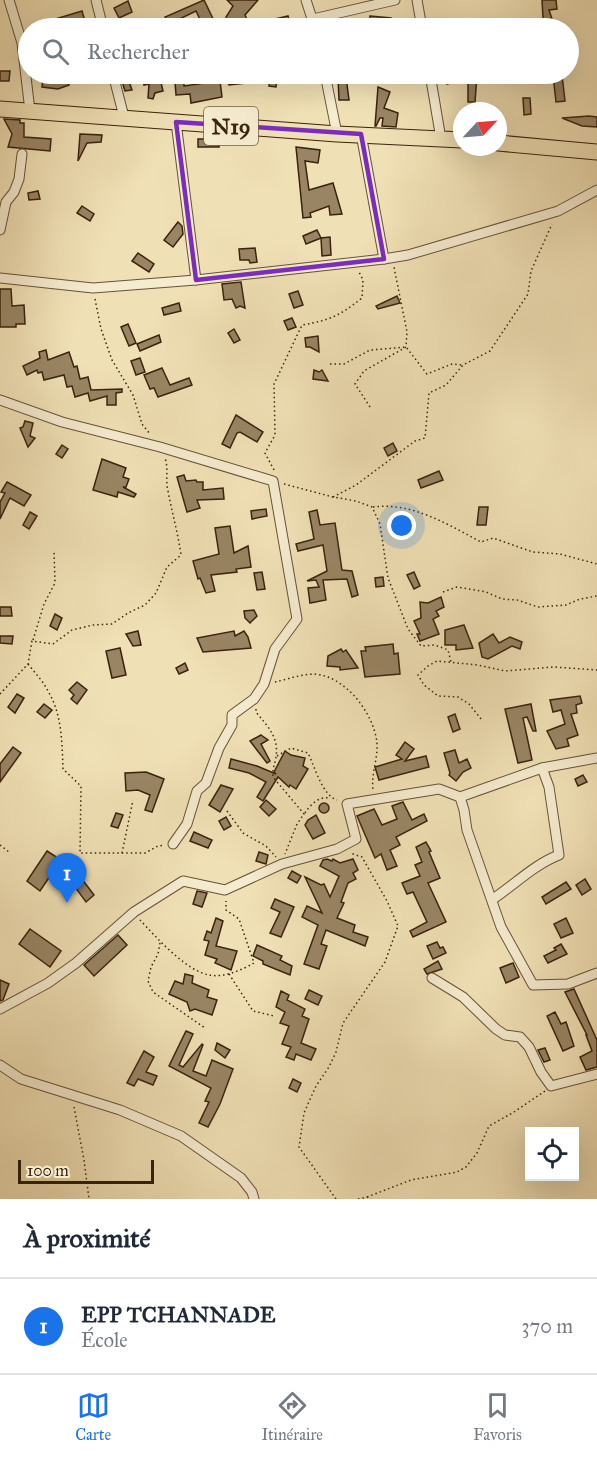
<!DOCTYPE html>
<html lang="fr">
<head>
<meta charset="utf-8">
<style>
  :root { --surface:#fff; --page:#f2f2f3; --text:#1f2937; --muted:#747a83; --line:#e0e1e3; --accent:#1a73e8 }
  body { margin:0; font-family:"IM FELL Great Primer",serif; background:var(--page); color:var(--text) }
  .controls { position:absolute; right:18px; bottom:18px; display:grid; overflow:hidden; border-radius:0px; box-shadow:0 6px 24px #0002 }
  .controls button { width:54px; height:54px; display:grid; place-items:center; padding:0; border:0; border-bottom:2px solid var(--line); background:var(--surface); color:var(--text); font:30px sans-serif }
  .compass { position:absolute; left:453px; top:102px; width:54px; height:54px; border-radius:50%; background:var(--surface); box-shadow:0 6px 24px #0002; rotate:64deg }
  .scale { position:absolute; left:18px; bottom:15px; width:136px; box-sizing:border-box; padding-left:6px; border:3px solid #3a230d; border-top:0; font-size:16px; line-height:21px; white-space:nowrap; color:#3a230d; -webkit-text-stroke:4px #f5ebcf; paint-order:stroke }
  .you { position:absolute; left:402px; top:526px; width:21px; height:21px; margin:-15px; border:4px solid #fff; border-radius:50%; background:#1a73e8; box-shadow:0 0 0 9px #1a73e833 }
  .badge { display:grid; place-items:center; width:39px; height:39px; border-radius:50%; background:var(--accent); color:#fff; font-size:20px; font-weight:700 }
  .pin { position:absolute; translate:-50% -50px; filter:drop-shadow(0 2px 3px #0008) }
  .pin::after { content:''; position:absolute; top:32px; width:21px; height:18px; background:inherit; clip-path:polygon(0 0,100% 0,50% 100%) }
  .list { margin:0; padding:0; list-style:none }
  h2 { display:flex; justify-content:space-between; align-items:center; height:78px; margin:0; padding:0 24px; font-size:26px }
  h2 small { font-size:20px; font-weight:400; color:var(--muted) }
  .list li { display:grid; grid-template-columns:39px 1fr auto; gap:18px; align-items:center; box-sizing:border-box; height:96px; padding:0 24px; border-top:2px solid var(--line) }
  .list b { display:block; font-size:22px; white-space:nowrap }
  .list p { margin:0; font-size:20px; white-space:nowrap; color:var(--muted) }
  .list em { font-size:20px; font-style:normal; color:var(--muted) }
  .icon { flex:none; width:33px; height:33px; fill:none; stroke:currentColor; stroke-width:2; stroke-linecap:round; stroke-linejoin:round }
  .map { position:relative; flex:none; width:597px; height:1199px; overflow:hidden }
  .search { position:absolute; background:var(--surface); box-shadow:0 6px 24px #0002; left:18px; right:18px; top:18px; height:66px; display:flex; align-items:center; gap:15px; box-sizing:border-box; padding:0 21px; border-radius:33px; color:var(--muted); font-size:22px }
  .sheet { height:174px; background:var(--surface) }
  nav { display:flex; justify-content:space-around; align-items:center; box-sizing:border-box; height:84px; border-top:2px solid var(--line); background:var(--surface); font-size:16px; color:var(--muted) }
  nav a { display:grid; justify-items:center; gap:3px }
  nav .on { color:var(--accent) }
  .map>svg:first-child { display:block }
  .building { fill:#998564; stroke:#3a230d; stroke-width:1.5 }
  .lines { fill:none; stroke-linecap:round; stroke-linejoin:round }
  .minor-casing { stroke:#685237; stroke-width:11 }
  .primary-casing { stroke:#3a230d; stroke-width:17 }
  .path { stroke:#3a230d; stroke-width:1.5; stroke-dasharray:1.5 3; stroke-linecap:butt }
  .minor { stroke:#f5ebcf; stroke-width:9 }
  .primary { stroke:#f0e0b5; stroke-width:15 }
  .marked { fill:none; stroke:#7b2cbf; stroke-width:4.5; stroke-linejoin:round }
  .labels { text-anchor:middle; stroke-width:4.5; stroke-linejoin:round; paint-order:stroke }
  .shield { fill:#f5ebcf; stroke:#725f47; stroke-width:1.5 }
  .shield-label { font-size:22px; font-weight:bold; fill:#3a230d }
</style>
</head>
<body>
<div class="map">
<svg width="597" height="1199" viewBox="0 0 597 1199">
  <rect width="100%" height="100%" fill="#f0e0b5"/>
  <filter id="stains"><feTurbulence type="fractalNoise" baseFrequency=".00333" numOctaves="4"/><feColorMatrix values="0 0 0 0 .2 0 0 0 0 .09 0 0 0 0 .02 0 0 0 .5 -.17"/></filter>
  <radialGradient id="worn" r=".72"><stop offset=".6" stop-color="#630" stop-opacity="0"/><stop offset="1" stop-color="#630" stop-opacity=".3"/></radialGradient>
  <g class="building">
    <path d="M 204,0 L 215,23 L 204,28 L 196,11 L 169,24 L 165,17 Z"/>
    <path d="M 227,0 L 258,0 L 245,15 L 251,28 L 231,28 L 226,17 L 233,6 Z"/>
    <path d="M 542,0 L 556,0 L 557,9 L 549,10 L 554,25 L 545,27 L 543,17 Z"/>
    <path d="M 128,1 L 132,12 L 119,18 L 114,8 Z"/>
    <path d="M 82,11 L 87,28 L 54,28 L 52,20 Z"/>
    <path d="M 288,16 L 291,28 L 278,28 L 275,19 Z"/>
    <path d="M 370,16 L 391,18 L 390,28 L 369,28 Z"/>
    <path d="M 0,71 L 10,71 L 9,81 L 0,81 Z"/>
    <path d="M 60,74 L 65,74 L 69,85 L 58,89 L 42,87 L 43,77 Z"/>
    <path d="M 150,74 L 159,74 L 163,91 L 155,93 L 153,99 L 148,98 L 149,84 L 144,85 L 142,77 L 150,75 Z"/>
    <path d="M 239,74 L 245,74 L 246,83 L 229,85 L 228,75 Z"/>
    <path d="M 444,74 L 477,75 L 475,102 L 468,102 L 468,77 L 447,84 Z"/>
    <path d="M 270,75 L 277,76 L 276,87 L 269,86 Z"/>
    <path d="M 553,75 L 562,75 L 565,101 L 556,102 Z"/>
    <path d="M 127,76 L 132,90 L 125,91 L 121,78 Z"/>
    <path d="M 346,77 L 349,100 L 339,100 L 338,78 Z"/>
    <path d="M 220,81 L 222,97 L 191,103 L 190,94 L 176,95 L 175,82 L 184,82 L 184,86 Z"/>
    <path d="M 378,87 L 390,92 L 384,108 L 398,113 L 396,127 L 382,126 L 383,118 L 380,118 L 376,126 L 375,126 Z"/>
    <path d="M 523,98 L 530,98 L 531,114 L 524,115 Z"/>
    <path d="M 589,116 L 597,117 L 597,127 L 582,126 L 562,118 Z"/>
    <path d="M 4,119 L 20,120 L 20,123 L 24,123 L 24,137 L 51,139 L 50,151 L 8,147 L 12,134 Z"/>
    <path d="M 80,134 L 102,135 L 101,142 L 87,143 L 78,161 Z"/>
    <rect x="198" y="139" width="21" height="8"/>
    <path d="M 296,147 L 320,150 L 318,163 L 305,161 L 309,190 L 333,183 L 342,214 L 330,215 L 329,206 L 310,213 L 311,217 L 303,218 Z"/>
    <path d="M 38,191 L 40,199 L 29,200 L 28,193 Z"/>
    <path d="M 82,206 L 94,214 L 90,221 L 77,213 Z"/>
    <path d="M 178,222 L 182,226 L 183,234 L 173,247 L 164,240 Z"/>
    <path d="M 317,230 L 321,238 L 306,244 L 303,236 Z"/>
    <path d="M 330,237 L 331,255 L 322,256 L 321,238 Z"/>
    <path d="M 255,248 L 257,262 L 250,263 L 249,260 L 240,260 L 239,249 Z"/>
    <path d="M 138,253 L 154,264 L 149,272 L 132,261 Z"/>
    <path d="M 241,282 L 245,308 L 240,306 L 236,308 L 232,299 L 224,300 L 222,284 Z"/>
    <path d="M 0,289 L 11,289 L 12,306 L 24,305 L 25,324 L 16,324 L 16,327 L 0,327 Z"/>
    <path d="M 298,291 L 303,305 L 294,308 L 289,294 Z"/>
    <path d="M 397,296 L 400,303 L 378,309 L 376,306 Z"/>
    <path d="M 179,303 L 181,311 L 164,315 L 162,308 Z"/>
    <path d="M 292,318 L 296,327 L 288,330 L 284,321 Z"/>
    <path d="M 128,324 L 136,343 L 129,346 L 121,327 Z"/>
    <path d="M 234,329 L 240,340 L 234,343 L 228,333 Z"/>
    <path d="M 159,335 L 161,342 L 140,351 L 137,344 Z"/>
    <path d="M 318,336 L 319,352 L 310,347 L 306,347 L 305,338 Z"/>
    <path d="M 46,350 L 48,360 L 69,352 L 74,367 L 77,366 L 80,379 L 88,377 L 91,390 L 122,389 L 122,392 L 116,393 L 116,405 L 107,405 L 107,396 L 90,401 L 88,393 L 75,397 L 72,386 L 67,387 L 64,375 L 44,380 L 42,372 L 38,373 L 37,370 L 27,375 L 23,366 L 40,358 L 39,352 Z"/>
    <path d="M 140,358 L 145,372 L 136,375 L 131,361 Z"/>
    <path d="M 162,368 L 170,385 L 189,378 L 192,385 L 158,397 L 154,388 L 150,389 L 144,375 Z"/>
    <path d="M 314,370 L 319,372 L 322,370 L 328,381 L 313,379 Z"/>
    <path d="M 236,415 L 263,432 L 257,442 L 240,432 L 237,433 L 230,448 L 222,444 Z"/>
    <path d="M 25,421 L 33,423 L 30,436 L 35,438 L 28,447 L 20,428 L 23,427 Z"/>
    <path d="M 393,443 L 397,451 L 388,456 L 384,448 Z"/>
    <path d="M 62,445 L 68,449 L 62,458 L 56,454 Z"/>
    <path d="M 102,459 L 126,468 L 123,477 L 129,479 L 126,487 L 123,487 L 136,494 L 134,497 L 118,492 L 117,497 L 93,490 Z"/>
    <path d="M 439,471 L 443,480 L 421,488 L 418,480 Z"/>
    <path d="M 184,475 L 186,481 L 196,480 L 197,482 L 203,482 L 203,490 L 223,488 L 224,499 L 197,500 L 200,508 L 187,512 L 177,477 Z"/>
    <path d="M 7,482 L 31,495 L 24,506 L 10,498 L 0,519 L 0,502 L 5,493 L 1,492 Z"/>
    <path d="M 479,507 L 488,507 L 486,525 L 477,525 Z"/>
    <path d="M 266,509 L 267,516 L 252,519 L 251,511 Z"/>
    <path d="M 317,510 L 320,525 L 335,523 L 342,570 L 352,571 L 358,595 L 352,597 L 347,579 L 323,580 L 326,600 L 310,603 L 308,588 L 319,587 L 316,580 L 307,581 L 327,571 L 323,545 L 298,551 L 296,544 L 314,539 L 309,512 Z"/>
    <path d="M 30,512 L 37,516 L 29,529 L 23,525 Z"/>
    <path d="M 230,526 L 234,553 L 248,546 L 251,567 L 236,569 L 237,572 L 211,575 L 215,591 L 206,593 L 200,578 L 198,579 L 193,561 L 219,554 L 215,528 Z"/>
    <path d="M 262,572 L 265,589 L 257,590 L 254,573 Z"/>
    <path d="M 414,572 L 420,586 L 414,589 L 407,575 Z"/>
    <path d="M 383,577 L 384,586 L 376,587 L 375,578 Z"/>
    <path d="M 441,597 L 444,607 L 436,611 L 439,616 L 433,619 L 439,634 L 420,641 L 417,634 L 420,634 L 414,621 L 421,618 L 420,602 L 428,603 Z"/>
    <path d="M 0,607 L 11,607 L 12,616 L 0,616 Z"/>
    <path d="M 254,610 L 257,616 L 250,623 L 245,618 L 244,611 Z"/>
    <path d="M 55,614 L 62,618 L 57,630 L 50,626 Z"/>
    <path d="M 464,625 L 473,648 L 456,650 L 456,645 L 445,645 L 445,630 Z"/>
    <path d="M 138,631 L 141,645 L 133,646 L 126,634 Z"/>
    <path d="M 234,631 L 235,636 L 244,631 L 248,637 L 251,648 L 203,652 L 197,638 Z"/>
    <path d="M 493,634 L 499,643 L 510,637 L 522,642 L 520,649 L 512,646 L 488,659 L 482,657 L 479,643 Z"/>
    <path d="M 0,636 L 13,636 L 12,644 L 0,643 Z"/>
    <path d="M 393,644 L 394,654 L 398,653 L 400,674 L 365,677 L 361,651 L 366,651 L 365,647 Z"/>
    <path d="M 120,648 L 126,675 L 112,678 L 106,651 Z"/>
    <path d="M 341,649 L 343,652 L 346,650 L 358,668 L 340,670 L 340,667 L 327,666 L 328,656 Z"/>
    <path d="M 185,663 L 188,670 L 179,674 L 176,668 Z"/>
    <path d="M 77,682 L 87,690 L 77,704 L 71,699 L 74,695 L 69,690 Z"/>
    <path d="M 17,694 L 24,698 L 15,713 L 8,707 Z"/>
    <path d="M 580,696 L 582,703 L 576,705 L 577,713 L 571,714 L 578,735 L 567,739 L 569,746 L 556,749 L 547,731 L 565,724 L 561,710 L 553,712 L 550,700 Z"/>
    <path d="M 44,704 L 52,710 L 45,718 L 37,712 Z"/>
    <path d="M 531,704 L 536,731 L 533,731 L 527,717 L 523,718 L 532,760 L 518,763 L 505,709 Z"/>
    <path d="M 455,714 L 460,729 L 453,732 L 448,717 Z"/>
    <path d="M 261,735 L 268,740 L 261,744 L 270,761 L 267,763 L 250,741 Z"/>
    <path d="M 405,742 L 414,749 L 405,761 L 426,756 L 429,767 L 379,780 L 375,767 L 402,759 L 396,755 Z"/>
    <path d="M 13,747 L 21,753 L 0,782 L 0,764 Z"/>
    <path d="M 455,750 L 459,763 L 467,759 L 471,768 L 463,772 L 456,781 L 449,775 L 450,773 L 444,753 Z"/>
    <path d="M 285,751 L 291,755 L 305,758 L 303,766 L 308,769 L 296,789 L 290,785 L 289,787 L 278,777 L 263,801 L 257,797 L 266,782 L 249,773 L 229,768 L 231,759 L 257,766 L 276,774 L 274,772 Z"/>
    <path d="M 146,772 L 164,779 L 152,812 L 145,810 L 150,795 L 138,790 L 126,791 L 125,773 Z"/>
    <path d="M 583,775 L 587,782 L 578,786 L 575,779 Z"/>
    <path d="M 221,785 L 233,789 L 220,812 L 209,805 Z"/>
    <path d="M 266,800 L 276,809 L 269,816 L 260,807 Z"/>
    <path d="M 403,802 L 412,820 L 424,814 L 427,821 L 396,837 L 400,845 L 390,850 L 397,866 L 387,870 L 381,854 L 375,858 L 357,816 L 374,809 L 382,825 L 397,819 L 392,806 Z"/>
    <circle cx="324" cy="808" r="5"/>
    <path d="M 116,813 L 123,815 L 118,828 L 111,826 Z"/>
    <path d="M 316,815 L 325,833 L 313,839 L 305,825 L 308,820 Z"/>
    <path d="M 226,817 L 231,826 L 224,830 L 219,821 Z"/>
    <path d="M 194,832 L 212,840 L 208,848 L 190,841 Z"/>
    <path d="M 426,842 L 431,851 L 429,852 L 440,878 L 428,883 L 446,922 L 413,937 L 410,931 L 427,922 L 413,892 L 407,894 L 402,883 L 420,876 L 415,865 L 422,862 L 416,847 Z"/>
    <path d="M 47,851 L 61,860 L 40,891 L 27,881 Z"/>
    <path d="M 259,852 L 268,855 L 266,864 L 256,861 Z"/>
    <path d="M 327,859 L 332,861 L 333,859 L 340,863 L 353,859 L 358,870 L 353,873 L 356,879 L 348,883 L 341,902 L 344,903 L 337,918 L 355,925 L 353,932 L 368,937 L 365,946 L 326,930 L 321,944 L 327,946 L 319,969 L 304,964 L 318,925 L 302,917 L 307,906 L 322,913 L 305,877 L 321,885 L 324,884 L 330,897 L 339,876 L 320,866 L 323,860 Z"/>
    <path d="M 75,870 L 94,895 L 86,902 L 67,876 Z"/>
    <path d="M 292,871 L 301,876 L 297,883 L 288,878 Z"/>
    <path d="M 585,879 L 591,889 L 582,895 L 576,885 Z"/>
    <path d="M 566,882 L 571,889 L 546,904 L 542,897 Z"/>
    <path d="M 197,891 L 207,893 L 202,907 L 193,904 Z"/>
    <path d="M 275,899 L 294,907 L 281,937 L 270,933 L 280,912 L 271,908 Z"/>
    <path d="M 216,918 L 223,921 L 216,946 L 237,951 L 231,970 L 215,963 L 217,959 L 205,955 L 209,941 L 204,940 L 207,931 L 211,933 Z"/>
    <path d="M 566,918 L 573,933 L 561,938 L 554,924 Z"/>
    <path d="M 30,929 L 61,951 L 50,967 L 19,944 Z"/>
    <path d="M 118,935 L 127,945 L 94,976 L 84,965 Z"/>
    <path d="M 437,942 L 440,948 L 443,947 L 446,953 L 433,959 L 427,946 Z"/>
    <path d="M 561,944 L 567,954 L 548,963 L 544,956 L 556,950 L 554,948 Z"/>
    <path d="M 257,945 L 282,956 L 280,960 L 292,966 L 290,975 L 263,964 L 263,961 L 253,956 Z"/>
    <path d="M 438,961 L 442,969 L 427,974 L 424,969 Z"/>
    <path d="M 513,963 L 519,977 L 506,983 L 500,968 Z"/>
    <path d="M 185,974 L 193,976 L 192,983 L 209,990 L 207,997 L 217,1000 L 212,1015 L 195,1009 L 190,1011 L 187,1002 L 169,994 L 175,981 L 183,984 Z"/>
    <path d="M 0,980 L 9,984 L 3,1000 L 0,1001 Z"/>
    <path d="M 574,989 L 597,1040 L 597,1067 L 586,1070 L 580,1057 L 592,1051 L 586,1035 L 587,1035 L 565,992 Z"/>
    <path d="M 309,990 L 322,996 L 318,1005 L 305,999 Z"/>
    <path d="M 281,991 L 289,995 L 287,1000 L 305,1009 L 302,1016 L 309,1019 L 301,1043 L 316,1049 L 311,1060 L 296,1054 L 294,1060 L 286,1057 L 291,1047 L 282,1044 L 289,1026 L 280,1023 L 285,1012 L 276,1007 Z"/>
    <path d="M 555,1012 L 561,1024 L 566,1022 L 574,1046 L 563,1051 L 547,1016 Z"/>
    <path d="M 186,1031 L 193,1034 L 179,1065 L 183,1067 L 202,1044 L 203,1045 L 193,1071 L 206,1076 L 212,1060 L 233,1069 L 220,1104 L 208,1127 L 199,1123 L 209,1102 L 205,1101 L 211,1088 L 169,1066 Z"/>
    <path d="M 217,1043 L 230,1050 L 225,1058 L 215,1050 Z"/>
    <path d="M 545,1048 L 550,1060 L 544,1062 L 538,1050 Z"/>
    <path d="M 144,1051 L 154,1057 L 146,1072 L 157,1076 L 153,1085 L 138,1079 L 134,1086 L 127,1083 Z"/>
    <path d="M 293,1079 L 301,1083 L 297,1092 L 289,1088 Z"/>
  </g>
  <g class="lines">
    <g class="minor-casing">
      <g id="minor">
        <path d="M 9,0 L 22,43 L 30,111"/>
        <path d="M 96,0 L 103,28"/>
        <path d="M 306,0 L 315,28"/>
        <path d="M 417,0 L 422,28"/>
        <path d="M 313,19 L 395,0"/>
        <path d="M 113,74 L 124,117"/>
        <path d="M 325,74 L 337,134"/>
        <path d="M 430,74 L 441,139"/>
        <path d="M 176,122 L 196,280"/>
        <path d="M 361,134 L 384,259"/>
        <path d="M 0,230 L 6,202 L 14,192 L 19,179 L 22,154"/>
        <path d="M 0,278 L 93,288 L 196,280 L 384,259 L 408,255 L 558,211 L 597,190"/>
        <path d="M 0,400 L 62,422 L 160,447 L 273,481 L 297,619 L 275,649 L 264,684 L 254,699 L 232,715 L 232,725 L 219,748 L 206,783 L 197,791 L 187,824 L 173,844"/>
        <path d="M 460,797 L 464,810 L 467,830 L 501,927 L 533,985 L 568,984 L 597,973"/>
        <path d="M 493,899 C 514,885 535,864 559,855 L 549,787 L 542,768"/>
        <path d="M 432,978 L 463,997 L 496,1029 L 505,1035 L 520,1037 L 529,1047 L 541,1072 L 551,1086 L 597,1074"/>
        <path d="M 0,1009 L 48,983 L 76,963 L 134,912 L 183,881 L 225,890 L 282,864 L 337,849 L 356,839 L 347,804 L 439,789 L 460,797 L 542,768 L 597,758"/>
        <path d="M 0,1065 L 21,1079 L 120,1110 L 181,1136 L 241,1178 L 252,1192 L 254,1199"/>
      </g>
    </g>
    <g class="primary-casing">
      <g id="primary">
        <path d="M 0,109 L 337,134 L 462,140"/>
        <path d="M 498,143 L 597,152"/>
      </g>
    </g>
    <g class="path">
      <path d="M 95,299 L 101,329 L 112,360 L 133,395 L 142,424 L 150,434"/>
      <path d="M 330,364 L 344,364 L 370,350 L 406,347 L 427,374 L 452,364 L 462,365"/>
      <path d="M 370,407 L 355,384 L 364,371 L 406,347 L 407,332 L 394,267"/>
      <path d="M 274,470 L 265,453 L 275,435 L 274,384 L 302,325 C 331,320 339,316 362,298 L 363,280 L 359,272"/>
      <path d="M 284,484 L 333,497 L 356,501 L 372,507 L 380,524 L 388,578 L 408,629 L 421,646 L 435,645 L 448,650 L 451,662"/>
      <path d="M 333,497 L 356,485 L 415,441 L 425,438 L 429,393 L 446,385 L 463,365 L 490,351 L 528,294 L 531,271 L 552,224"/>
      <path d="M 373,507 C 412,502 447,524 481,542 L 493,538 L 533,552 L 560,554 L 597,564"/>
      <path d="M 443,592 L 457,587 L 486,592 L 502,599 L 517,600 L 538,607 L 566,605 L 580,599 L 597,596"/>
      <path d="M 33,640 L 44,604 L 55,583 L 54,550"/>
      <path d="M 28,664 C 35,673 43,681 48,691 C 62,714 62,743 63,769 L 81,786 L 80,853 L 145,853 L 158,846 L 165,845"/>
      <path d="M 275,682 C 289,679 306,672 321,675 C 349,681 374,715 377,743 C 378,759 371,774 373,790"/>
      <path d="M 0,694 L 28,664 L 32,641 L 53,644 L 72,630 L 93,625 L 112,624 L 128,613 L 145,605 L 156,593 L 167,567 L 181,555 C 178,533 172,513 168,491 C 165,480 169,469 165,458"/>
      <path d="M 256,709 L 256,712 C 268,727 279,737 276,757 C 275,764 272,769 273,777 L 304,814 L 297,824 L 285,854"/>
      <path d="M 481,719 L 469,704 L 458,697 L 438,696 L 424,685 L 418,675 L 428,666 L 437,661 L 478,665 L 505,671 L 554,667 L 597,670"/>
      <path d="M 277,756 L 291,748 L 308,753 C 315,767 322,795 337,800"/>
      <path d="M 227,811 L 243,833 L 266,846 L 276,857"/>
      <path d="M 305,813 C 310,805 319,796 329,798"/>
      <path d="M 0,845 L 9,852"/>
      <path d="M 122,853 L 133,800"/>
      <path d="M 140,920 C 155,936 186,971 209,975 C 223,978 242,970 254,963 L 239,919 L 226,910 L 226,901"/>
      <path d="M 160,943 L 158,954 L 151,967 L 148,981 L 153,992 L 205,1028"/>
      <path d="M 229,974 L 253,1011 L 274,1016"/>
      <path d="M 74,1107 L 84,1160 L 89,1199"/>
      <path d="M 367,1197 L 411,1180 L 457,1172 L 466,1167 L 477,1153 L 489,1126 L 514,1112 L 545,1091"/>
      <path d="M 336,1199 L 299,1147 L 304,1113 L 316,1086 L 329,1067 L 336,1052 L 343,1023 L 385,962 L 398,926 L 387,901 L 362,857 L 350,853"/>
      <path d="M 358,1199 L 367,1197 L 371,1199"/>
    </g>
    <use href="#minor" class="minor"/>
    <use href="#primary" class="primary"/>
  </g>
  <path class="marked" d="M 176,122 L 361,134 L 384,259 L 196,280 Z"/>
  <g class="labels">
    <rect class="shield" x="204" y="107" width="54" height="38" rx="4.5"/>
    <g class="shield-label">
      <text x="231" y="134">N19</text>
    </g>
  </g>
  <rect width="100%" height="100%" filter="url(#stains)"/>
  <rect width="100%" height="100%" fill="url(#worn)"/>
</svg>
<div class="controls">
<button><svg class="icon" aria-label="locate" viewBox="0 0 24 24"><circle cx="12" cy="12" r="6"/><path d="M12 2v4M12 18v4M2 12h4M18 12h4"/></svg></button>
</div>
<svg class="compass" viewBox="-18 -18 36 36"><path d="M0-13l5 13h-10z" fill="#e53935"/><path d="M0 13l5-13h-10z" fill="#747a83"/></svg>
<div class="scale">100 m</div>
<div class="you"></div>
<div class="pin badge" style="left:67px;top:903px">1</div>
<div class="search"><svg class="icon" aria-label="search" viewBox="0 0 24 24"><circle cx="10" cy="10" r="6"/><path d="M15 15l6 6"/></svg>Rechercher</div>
</div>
<section class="sheet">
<h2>À proximité<small></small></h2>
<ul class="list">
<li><span class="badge">1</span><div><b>EPP TCHANNADE</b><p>École</p></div><em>370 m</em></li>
</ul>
</section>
<nav>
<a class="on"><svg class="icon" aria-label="map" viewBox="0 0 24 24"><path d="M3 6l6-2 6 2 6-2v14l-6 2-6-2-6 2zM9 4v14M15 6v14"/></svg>Carte</a>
<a><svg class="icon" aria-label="directions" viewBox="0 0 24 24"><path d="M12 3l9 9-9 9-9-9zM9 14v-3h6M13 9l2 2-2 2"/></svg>Itinéraire</a>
<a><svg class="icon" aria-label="saved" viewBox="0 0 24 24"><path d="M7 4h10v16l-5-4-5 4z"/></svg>Favoris</a>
</nav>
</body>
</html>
